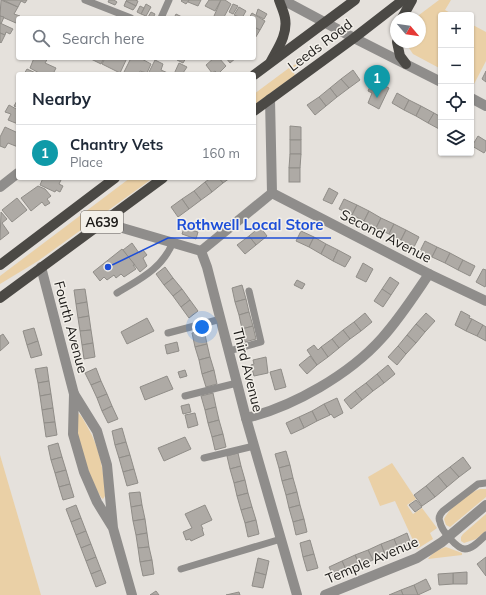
<!DOCTYPE html>
<html lang="en">
<head>
<meta charset="utf-8">
<style>
  :root { --surface:#fff; --page:#f6f6f7; --text:#1f2937; --muted:#747a83; --line:#e0e1e3; --accent:#38778c }
  body { margin:0; font-family:Mulish,sans-serif; background:var(--page); color:var(--text) }
  .controls { position:absolute; right:12px; top:12px; display:grid; overflow:hidden; border-radius:4px; box-shadow:0 1px 3px #0004 }
  .controls button { width:36px; height:36px; display:grid; place-items:center; padding:0; border:0; border-bottom:1px solid var(--line); background:var(--surface); color:var(--text); font:20px sans-serif }
  .compass { position:absolute; left:390px; top:12px; width:36px; height:36px; border-radius:50%; background:var(--surface); box-shadow:0 1px 3px #0004; rotate:119deg }
  .you { position:absolute; left:202px; top:327px; width:14px; height:14px; margin:-10px; border:3px solid #fff; border-radius:50%; background:#1a73e8; box-shadow:0 0 0 6px #1a73e833 }
  .badge { display:grid; place-items:center; width:26px; height:26px; border-radius:50%; background:var(--accent); color:#fff; font-size:13px; font-weight:700 }
  .pin { position:absolute; translate:-50% -33px; filter:drop-shadow(0 1px 2px #0008) }
  .pin::after { content:''; position:absolute; top:21px; width:14px; height:12px; background:inherit; clip-path:polygon(0 0,100% 0,50% 100%) }
  .list { margin:0; padding:0; list-style:none }
  h2 { display:flex; justify-content:space-between; align-items:center; height:52px; margin:0; padding:0 16px; font-size:17px }
  h2 small { font-size:13px; font-weight:400; color:var(--muted) }
  .list li { display:grid; grid-template-columns:26px 1fr auto; gap:12px; align-items:center; box-sizing:border-box; height:56px; padding:0 16px; border-top:1px solid var(--line) }
  .list b { display:block; font-size:15px; white-space:nowrap }
  .list p { margin:0; font-size:13px; white-space:nowrap; color:var(--muted) }
  .list em { font-size:13px; font-style:normal; color:var(--muted) }
  .icon { flex:none; width:22px; height:22px; fill:none; stroke:currentColor; stroke-width:2; stroke-linecap:round; stroke-linejoin:round }
  .map { position:relative; flex:none; width:486px; height:595px; overflow:hidden }
  .search { position:absolute; background:var(--surface); box-shadow:0 1px 3px #0004; left:16px; top:16px; width:240px; height:44px; display:flex; align-items:center; gap:10px; box-sizing:border-box; padding:0 14px; border-radius:4px; color:var(--muted); font-size:15px }
  .panel { position:absolute; background:var(--surface); box-shadow:0 1px 3px #0004; left:16px; top:72px; width:240px; height:108px; border-radius:4px }
  .map>svg:first-child { display:block }
  .green { fill:#ead0a6 }
  .building { fill:#aeaaa5; stroke:#908d88 }
  .lines { fill:none; stroke-linecap:round; stroke-linejoin:round }
  .service { stroke:#8f8d8b; stroke-width:7 }
  .minor { stroke:#8f8d8b; stroke-width:10 }
  .tertiary { stroke:#8f8d8b; stroke-width:10 }
  .primary { stroke:#4b4945; stroke-width:10 }
  .labels { text-anchor:middle; stroke-width:3; stroke-linejoin:round; paint-order:stroke }
  .shield { fill:#f2efe9; stroke:#5c5956; stroke-width:1 }
  .shield-label { font-size:13px; font-weight:bold; fill:#1b1917 }
  .street-label { font-size:14px; fill:#1b1917; stroke:#f2efe9 }
  .leader { fill:none; stroke:#1d4ed8; stroke-width:1.5 }
  .callout-dot { fill:#1d4ed8; stroke:#f2efe9; stroke-width:1.5 }
  .callout-label { font-size:15px; text-anchor:middle; font-weight:bold; fill:#1d4ed8; stroke:#f2efe9; stroke-width:3; stroke-linejoin:round; paint-order:stroke }
</style>
</head>
<body>
<div class="map">
<svg width="486" height="595" viewBox="0 0 486 595">
  <rect width="100%" height="100%" fill="#e5e1dc"/>
  <g class="green">
    <path d="M 439,0 L 451,0 L 445,10 L 454,15 L 441,15 L 441,69 L 413,54 L 405,42 L 420,42 L 420,18 L 415,18 Z"/>
    <path d="M 471,24 L 486,32 L 486,61 L 473,86 L 471,85 Z"/>
    <path d="M 311,55 L 292,70 L 295,75 L 254,105 L 254,94 L 289,68 Z"/>
    <path d="M 130,178 L 153,178 L 38,261 L 0,284 L 0,276 Z"/>
    <path d="M 78,413 C 82,416 84,421 87,426 C 100,448 104,471 105,496 L 103,499 C 95,493 78,443 77,432 C 77,426 78,419 78,413 Z"/>
    <path d="M 0,455 L 41,595 L 0,595 Z"/>
    <path d="M 392,463 L 416,499 L 407,505 L 413,514 L 422,508 L 437,528 L 430,533 L 433,539 L 417,549 L 395,501 L 380,506 L 368,477 Z"/>
    <path d="M 480,489 L 486,489 L 486,497 L 450,527 L 446,525 L 444,519 C 449,508 469,492 480,489 Z"/>
    <path d="M 486,514 L 486,531 L 476,539 L 464,543 L 461,541 L 461,537 L 463,534 Z"/>
    <path d="M 446,547 L 462,553 L 462,555 L 428,559 C 432,553 439,549 446,547 Z"/>
  </g>
  <g class="building">
    <path d="M 1,0 L 18,7 L 14,14 L 20,16 L 16,23 L 0,16 Z"/>
    <path d="M 3,0 L 27,0 L 25,3 L 21,1 L 18,7 Z"/>
    <path d="M 109,0 L 114,0 L 117,2 L 115,5 L 108,2 Z"/>
    <path d="M 127,0 L 135,0 L 138,1 L 136,6 L 126,1 Z"/>
    <path d="M 182,0 L 189,0 L 186,4 L 181,1 Z"/>
    <path d="M 189,0 L 201,0 L 198,6 L 188,2 Z"/>
    <path d="M 209,0 L 221,0 L 215,11 L 205,6 Z"/>
    <path d="M 221,0 L 225,0 L 231,4 L 224,17 L 218,18 L 214,16 Z"/>
    <path d="M 126,1 L 136,6 L 133,10 L 124,6 Z"/>
    <path d="M 146,4 L 151,7 L 146,16 L 141,14 Z"/>
    <path d="M 233,4 L 238,6 L 233,14 L 229,12 Z"/>
    <path d="M 140,6 L 144,8 L 141,14 L 137,12 Z"/>
    <path d="M 239,7 L 246,11 L 242,18 L 234,15 Z"/>
    <path d="M 258,9 L 267,14 L 264,19 L 256,15 Z"/>
    <path d="M 151,12 L 155,14 L 153,18 L 148,17 Z"/>
    <path d="M 252,13 L 265,21 L 260,30 L 254,27 L 254,18 L 249,18 Z"/>
    <path d="M 176,14 L 182,17 L 181,18 L 174,18 Z"/>
    <path d="M 0,16 L 4,17 L 1,24 L 0,23 Z"/>
    <path d="M 0,23 L 13,29 L 10,34 L 6,32 L 5,35 L 0,33 Z"/>
    <path d="M 254,27 L 260,30 L 254,40 Z"/>
    <path d="M 0,33 L 5,35 L 1,43 L 0,42 Z"/>
    <path d="M 34,58 L 48,58 L 45,63 L 56,68 L 53,74 L 41,74 L 30,68 Z"/>
    <path d="M 89,58 L 104,58 L 101,64 Z"/>
    <path d="M 105,58 L 127,58 L 120,73 L 102,64 Z"/>
    <path d="M 131,58 L 140,58 L 151,64 L 147,73 L 140,71 L 139,74 L 123,74 Z"/>
    <path d="M 177,58 L 186,58 L 183,63 L 177,60 Z"/>
    <path d="M 214,58 L 219,58 L 226,66 L 218,74 L 215,71 L 212,73 L 206,65 Z"/>
    <path d="M 226,58 L 236,58 L 230,63 Z"/>
    <path d="M 155,60 L 163,64 L 161,70 L 170,74 L 148,74 Z"/>
    <path d="M 179,63 L 187,67 L 183,73 L 185,74 L 174,74 Z"/>
    <path d="M 27,69 L 38,74 L 24,74 Z"/>
    <path d="M 353,70 L 360,80 L 349,88 L 341,79 Z"/>
    <path d="M 486,71 L 486,82 L 482,79 Z"/>
    <path d="M 341,79 L 349,88 L 337,97 L 330,88 Z"/>
    <path d="M 373,80 L 389,88 L 379,109 L 368,103 L 372,93 L 368,91 Z"/>
    <path d="M 330,88 L 337,97 L 326,106 L 319,97 Z"/>
    <path d="M 397,93 L 409,100 L 404,110 L 392,103 Z"/>
    <path d="M 319,97 L 326,106 L 315,115 L 307,105 Z"/>
    <path d="M 18,99 L 18,108 L 14,106 Z"/>
    <path d="M 409,100 L 421,106 L 416,116 L 404,110 Z"/>
    <path d="M 9,105 L 18,110 L 18,124 L 8,120 L 11,114 L 5,112 Z"/>
    <path d="M 421,106 L 434,113 L 428,123 L 416,116 Z"/>
    <path d="M 434,113 L 441,117 L 441,130 L 428,123 Z"/>
    <path d="M 290,126 L 301,127 L 301,140 L 290,140 Z"/>
    <path d="M 5,127 L 18,133 L 18,147 L 8,143 L 5,148 L 0,146 L 0,137 Z"/>
    <path d="M 478,136 L 486,141 L 486,150 L 484,153 L 472,146 Z"/>
    <rect x="290" y="140" width="11" height="14"/>
    <path d="M 290,154 L 301,154 L 300,168 L 289,168 Z"/>
    <rect x="289" y="168" width="11" height="14"/>
    <path d="M 43,178 L 62,178 L 59,184 L 63,186 L 60,192 L 56,190 L 55,192 L 40,185 Z"/>
    <path d="M 211,178 L 219,178 L 223,183 L 212,192 L 205,182 Z"/>
    <path d="M 219,178 L 230,178 L 223,183 Z"/>
    <path d="M 205,182 L 212,192 L 201,200 L 194,191 Z"/>
    <path d="M 38,186 L 45,189 L 51,196 L 47,199 L 50,203 L 45,206 L 42,202 L 31,211 L 21,198 Z"/>
    <path d="M 329,188 L 338,193 L 332,204 L 323,200 Z"/>
    <path d="M 194,191 L 201,200 L 189,209 L 182,199 Z"/>
    <path d="M 17,198 L 27,210 L 12,222 L 2,210 Z"/>
    <path d="M 182,199 L 189,209 L 178,217 L 171,207 Z"/>
    <path d="M 344,199 L 357,205 L 352,215 L 339,209 Z"/>
    <path d="M 357,205 L 369,211 L 364,221 L 352,215 Z"/>
    <path d="M 369,211 L 381,218 L 376,228 L 364,221 Z"/>
    <path d="M 1,212 L 7,219 L 2,223 L 9,233 L 0,240 Z"/>
    <path d="M 381,218 L 394,224 L 389,234 L 376,228 Z"/>
    <path d="M 394,224 L 406,230 L 401,240 L 389,234 Z"/>
    <path d="M 260,227 L 267,236 L 256,245 L 249,236 Z"/>
    <path d="M 184,228 L 198,232 L 196,239 L 182,234 Z"/>
    <path d="M 406,230 L 419,237 L 414,247 L 401,240 Z"/>
    <path d="M 301,231 L 314,237 L 309,247 L 296,241 Z"/>
    <path d="M 249,236 L 256,245 L 245,254 L 237,245 Z"/>
    <path d="M 314,237 L 326,244 L 321,254 L 309,247 Z"/>
    <path d="M 425,241 L 437,247 L 432,257 L 420,251 Z"/>
    <path d="M 132,243 L 139,253 L 143,250 L 147,255 L 143,258 L 147,266 L 140,272 L 123,250 Z"/>
    <path d="M 326,244 L 338,250 L 333,261 L 321,254 Z"/>
    <path d="M 437,247 L 450,253 L 445,263 L 432,257 Z"/>
    <path d="M 122,249 L 135,265 L 133,265 L 136,269 L 124,277 L 121,274 L 116,278 L 114,275 L 107,280 L 104,277 L 100,281 L 93,272 Z"/>
    <path d="M 338,250 L 351,257 L 345,267 L 333,261 Z"/>
    <path d="M 450,253 L 463,260 L 458,270 L 445,263 Z"/>
    <path d="M 463,260 L 475,266 L 470,276 L 458,270 Z"/>
    <path d="M 363,263 L 373,269 L 366,282 L 356,277 Z"/>
    <path d="M 165,267 L 173,278 L 164,285 L 156,274 Z"/>
    <path d="M 483,269 L 486,270 L 486,285 L 485,287 L 476,282 Z"/>
    <path d="M 390,277 L 399,283 L 391,295 L 382,289 Z"/>
    <path d="M 173,278 L 182,289 L 173,296 L 164,285 Z"/>
    <path d="M 297,280 L 305,284 L 302,289 L 294,285 Z"/>
    <path d="M 242,285 L 246,299 L 235,302 L 232,288 Z"/>
    <path d="M 85,289 L 87,302 L 76,304 L 74,290 Z"/>
    <path d="M 182,289 L 190,300 L 181,307 L 173,296 Z"/>
    <path d="M 382,289 L 391,295 L 383,307 L 374,301 Z"/>
    <path d="M 246,299 L 249,312 L 239,315 L 235,302 Z"/>
    <path d="M 190,300 L 198,311 L 189,318 L 181,307 Z"/>
    <path d="M 87,302 L 89,316 L 78,318 L 76,304 Z"/>
    <path d="M 461,311 L 470,316 L 469,318 L 472,319 L 466,331 L 455,325 Z"/>
    <path d="M 249,312 L 253,326 L 242,329 L 239,315 Z"/>
    <path d="M 365,313 L 372,322 L 361,331 L 354,322 Z"/>
    <path d="M 426,313 L 435,321 L 425,332 L 416,324 Z"/>
    <path d="M 89,316 L 91,330 L 80,331 L 78,318 Z"/>
    <path d="M 147,318 L 154,331 L 127,344 L 121,332 Z"/>
    <path d="M 472,319 L 483,325 L 477,336 L 466,331 Z"/>
    <path d="M 354,322 L 361,331 L 350,339 L 343,330 Z"/>
    <path d="M 416,324 L 425,332 L 416,343 L 407,335 Z"/>
    <path d="M 483,325 L 486,327 L 486,341 L 477,336 Z"/>
    <path d="M 253,326 L 256,339 L 245,342 L 242,329 Z"/>
    <path d="M 34,328 L 38,341 L 27,345 L 23,331 Z"/>
    <path d="M 91,330 L 93,343 L 82,345 L 80,331 Z"/>
    <path d="M 204,330 L 207,344 L 195,347 L 192,333 Z"/>
    <path d="M 343,330 L 350,339 L 339,348 L 332,339 Z"/>
    <path d="M 3,334 L 9,343 L 0,351 L 0,336 Z"/>
    <path d="M 407,335 L 416,343 L 406,354 L 398,346 Z"/>
    <path d="M 332,339 L 339,348 L 328,357 L 321,347 Z"/>
    <path d="M 38,341 L 42,355 L 31,358 L 27,345 Z"/>
    <path d="M 177,342 L 179,351 L 167,354 L 165,345 Z"/>
    <path d="M 93,343 L 95,357 L 84,359 L 82,345 Z"/>
    <path d="M 207,344 L 210,357 L 199,360 L 195,347 Z"/>
    <path d="M 314,345 L 318,350 L 321,347 L 328,357 L 317,365 L 307,350 Z"/>
    <path d="M 398,346 L 406,354 L 397,365 L 388,357 Z"/>
    <path d="M 310,356 L 317,365 L 307,374 L 299,365 Z"/>
    <path d="M 210,357 L 214,370 L 202,374 L 199,360 Z"/>
    <path d="M 266,357 L 268,373 L 254,376 L 251,365 L 254,364 L 253,360 Z"/>
    <path d="M 388,365 L 395,374 L 384,383 L 377,374 Z"/>
    <path d="M 47,367 L 49,381 L 38,383 L 35,369 Z"/>
    <path d="M 96,368 L 101,381 L 91,385 L 85,373 Z"/>
    <path d="M 281,369 L 286,387 L 275,390 L 270,372 Z"/>
    <path d="M 185,370 L 187,376 L 180,378 L 178,372 Z"/>
    <path d="M 214,370 L 217,384 L 206,387 L 202,374 Z"/>
    <path d="M 377,374 L 384,383 L 373,391 L 366,383 Z"/>
    <path d="M 167,376 L 173,389 L 145,400 L 140,387 Z"/>
    <path d="M 49,381 L 51,394 L 40,396 L 38,383 Z"/>
    <path d="M 101,381 L 107,394 L 97,398 L 91,385 Z"/>
    <path d="M 366,383 L 373,391 L 362,400 L 355,391 Z"/>
    <path d="M 355,391 L 362,400 L 351,409 L 344,400 Z"/>
    <path d="M 213,393 L 216,407 L 205,410 L 201,396 Z"/>
    <path d="M 51,394 L 53,408 L 42,410 L 40,396 Z"/>
    <path d="M 107,394 L 112,406 L 102,411 L 97,398 Z"/>
    <path d="M 337,398 L 343,413 L 334,418 L 331,414 L 330,415 L 324,404 Z"/>
    <path d="M 189,404 L 191,412 L 183,414 L 181,406 Z"/>
    <path d="M 324,404 L 330,415 L 317,421 L 312,411 Z"/>
    <path d="M 112,406 L 118,419 L 108,423 L 102,411 Z"/>
    <path d="M 216,407 L 219,420 L 208,423 L 205,410 Z"/>
    <path d="M 53,408 L 55,422 L 44,423 L 42,410 Z"/>
    <path d="M 312,411 L 317,421 L 304,428 L 299,417 Z"/>
    <path d="M 195,413 L 198,425 L 188,428 L 185,415 Z"/>
    <path d="M 299,417 L 304,428 L 291,434 L 286,423 Z"/>
    <path d="M 219,420 L 223,434 L 212,437 L 208,423 Z"/>
    <path d="M 55,422 L 57,435 L 46,437 L 44,423 Z"/>
    <path d="M 122,428 L 126,442 L 115,445 L 112,431 Z"/>
    <path d="M 223,434 L 226,447 L 215,450 L 212,437 Z"/>
    <path d="M 185,437 L 191,449 L 164,461 L 158,448 Z"/>
    <path d="M 126,442 L 130,455 L 119,458 L 115,445 Z"/>
    <path d="M 58,443 L 62,457 L 51,460 L 48,446 Z"/>
    <path d="M 286,451 L 290,465 L 279,468 L 275,454 Z"/>
    <path d="M 238,453 L 241,466 L 230,469 L 227,456 Z"/>
    <path d="M 130,455 L 134,469 L 123,472 L 119,458 Z"/>
    <path d="M 62,457 L 66,470 L 55,473 L 51,460 Z"/>
    <path d="M 463,457 L 471,468 L 459,477 L 450,467 Z"/>
    <path d="M 290,465 L 293,478 L 282,481 L 279,468 Z"/>
    <path d="M 241,466 L 245,480 L 234,483 L 230,469 Z"/>
    <path d="M 450,467 L 459,477 L 447,487 L 438,476 Z"/>
    <path d="M 134,469 L 138,483 L 127,486 L 123,472 Z"/>
    <path d="M 66,470 L 70,484 L 59,487 L 55,473 Z"/>
    <path d="M 438,476 L 447,487 L 435,497 L 426,486 Z"/>
    <path d="M 293,478 L 297,492 L 286,495 L 282,481 Z"/>
    <path d="M 245,480 L 248,493 L 237,496 L 234,483 Z"/>
    <path d="M 70,484 L 74,497 L 63,500 L 59,487 Z"/>
    <path d="M 426,486 L 435,497 L 422,506 L 414,495 Z"/>
    <path d="M 140,492 L 142,505 L 131,507 L 129,493 Z"/>
    <path d="M 297,492 L 300,505 L 289,508 L 286,495 Z"/>
    <path d="M 248,493 L 252,507 L 241,510 L 237,496 Z"/>
    <path d="M 416,500 L 422,507 L 415,512 L 409,505 Z"/>
    <path d="M 76,505 L 81,518 L 71,522 L 66,509 Z"/>
    <path d="M 142,505 L 145,519 L 133,521 L 131,507 Z"/>
    <path d="M 205,505 L 212,520 L 201,525 L 203,529 L 202,529 L 204,535 L 191,541 L 190,539 L 186,540 L 183,532 L 192,528 L 185,514 Z"/>
    <path d="M 300,505 L 304,519 L 293,522 L 289,508 Z"/>
    <path d="M 252,507 L 256,520 L 245,523 L 241,510 Z"/>
    <path d="M 81,518 L 86,531 L 76,535 L 71,522 Z"/>
    <path d="M 145,519 L 147,533 L 136,535 L 133,521 Z"/>
    <path d="M 304,519 L 307,532 L 296,535 L 293,522 Z"/>
    <path d="M 256,520 L 259,534 L 248,537 L 245,523 Z"/>
    <path d="M 86,531 L 91,544 L 81,548 L 76,535 Z"/>
    <path d="M 147,533 L 149,547 L 138,548 L 136,535 Z"/>
    <path d="M 407,533 L 411,544 L 398,549 L 394,539 Z"/>
    <path d="M 394,539 L 398,549 L 385,555 L 381,544 Z"/>
    <path d="M 310,540 L 314,554 L 303,557 L 300,543 Z"/>
    <path d="M 91,544 L 96,557 L 86,561 L 81,548 Z"/>
    <path d="M 381,544 L 385,555 L 373,560 L 368,550 Z"/>
    <path d="M 149,547 L 152,560 L 140,562 L 138,548 Z"/>
    <path d="M 368,550 L 373,560 L 360,566 L 355,555 Z"/>
    <path d="M 314,554 L 318,568 L 307,571 L 303,557 Z"/>
    <path d="M 355,555 L 360,566 L 347,572 L 342,561 Z"/>
    <path d="M 96,557 L 101,570 L 91,574 L 86,561 Z"/>
    <path d="M 486,557 L 486,576 L 477,564 Z"/>
    <path d="M 258,558 L 269,561 L 266,575 L 255,572 Z"/>
    <path d="M 152,560 L 154,574 L 143,576 L 140,562 Z"/>
    <path d="M 342,561 L 347,572 L 334,577 L 329,567 Z"/>
    <path d="M 101,570 L 106,583 L 96,587 L 91,574 Z"/>
    <path d="M 255,572 L 266,575 L 263,588 L 252,586 Z"/>
    <path d="M 467,572 L 467,584 L 453,584 L 453,573 Z"/>
    <path d="M 453,573 L 453,584 L 439,585 L 438,574 Z"/>
    <path d="M 426,579 L 431,589 L 418,595 L 414,585 Z"/>
    <path d="M 414,585 L 418,595 L 403,595 L 401,590 Z"/>
    <path d="M 401,590 L 403,595 L 389,595 Z"/>
    <path d="M 156,591 L 159,595 L 150,595 Z"/>
    <path d="M 239,592 L 240,595 L 226,595 Z"/>
  </g>
  <g class="lines">
    <g class="service">
      <path d="M 85,0 L 131,18"/>
      <path d="M 161,18 L 169,0"/>
      <path d="M 117,293 C 140,279 162,269 173,242"/>
      <path d="M 168,333 L 221,319"/>
      <path d="M 229,351 L 261,342 L 249,291"/>
      <path d="M 185,396 L 237,383"/>
      <path d="M 204,458 L 254,446"/>
      <path d="M 486,483 L 478,484 L 443,511 C 440,514 438,518 440,522 C 441,530 457,549 465,549 C 473,549 481,539 486,535"/>
      <path d="M 181,569 L 281,539"/>
    </g>
    <g class="minor">
      <path d="M 354,38 L 441,82"/>
      <path d="M 471,98 L 486,106"/>
      <path d="M 270,99 L 272,193 L 429,274 L 486,301"/>
      <path d="M 0,187 L 18,173"/>
      <path d="M 102,222 L 201,251 L 207,267 L 246,418 L 297,595"/>
      <path d="M 201,251 L 272,193"/>
      <path d="M 41,267 L 74,394"/>
      <path d="M 246,418 C 293,407 350,374 382,338 C 400,318 414,296 429,274"/>
      <path d="M 113,528 L 97,502 L 84,472 L 73,434 L 74,394 L 97,431 L 107,465 L 113,528 L 132,595"/>
      <path d="M 325,595 L 417,558 L 442,542 L 486,505"/>
    </g>
    <path class="tertiary" d="M 283,0 L 354,38"/>
    <g class="primary">
      <path d="M 402,18 L 412,0"/>
      <path d="M 397,42 L 400,56 L 406,64"/>
      <path d="M 271,61 C 278,48 288,34 285,18 C 284,12 281,6 279,0"/>
      <path d="M 254,75 L 355,0"/>
      <path d="M 254,111 L 354,38 L 403,0"/>
      <path d="M 0,265 L 115,178"/>
      <path d="M 0,298 L 163,178"/>
    </g>
  </g>
  <g class="labels">
    <rect class="shield" x="81" y="211" width="42" height="22" rx="3"/>
    <g class="shield-label">
      <text x="102" y="227">A639</text>
    </g>
    <g class="street-label">
      <text transform="translate(320 45) rotate(-37)" y="5">Leeds Road</text>
      <text transform="translate(386 236) rotate(27)" y="5">Second Avenue</text>
      <text transform="translate(71 327) rotate(75)" y="5">Fourth Avenue</text>
      <text transform="translate(248 370) rotate(76)" y="5">Third Avenue</text>
      <text transform="translate(372 560) rotate(-23)" y="5">Temple Avenue</text>
    </g>
  </g>
  <path class="leader" d="M108 267L168 238H331"/>
  <circle class="callout-dot" cx="108" cy="267" r="4"/>
  <g class="callout-label">
    <text x="250" y="230">Rothwell Local Store</text>
  </g>
</svg>
<div class="controls">
<button>+</button>
<button>−</button>
<button><svg class="icon" aria-label="locate" viewBox="0 0 24 24"><circle cx="12" cy="12" r="6"/><path d="M12 2v4M12 18v4M2 12h4M18 12h4"/></svg></button>
<button><svg class="icon" aria-label="layers" viewBox="0 0 24 24"><path d="M12 4l9 5-9 5-9-5zM3 14l9 5 9-5"/></svg></button>
</div>
<svg class="compass" viewBox="-18 -18 36 36"><path d="M0-13l5 13h-10z" fill="#e53935"/><path d="M0 13l5-13h-10z" fill="#747a83"/></svg>
<div class="you"></div>
<div class="pin badge" style="left:377px;top:98px;background:#0f9aa8">1</div>
<div class="search"><svg class="icon" aria-label="search" viewBox="0 0 24 24"><circle cx="10" cy="10" r="6"/><path d="M15 15l6 6"/></svg>Search here</div>
<section class="panel">
<h2>Nearby<small></small></h2>
<ul class="list">
<li><span class="badge" style="background:#0f9aa8">1</span><div><b>Chantry Vets</b><p>Place</p></div><em>160 m</em></li>
</ul>
</section>
</div>
</body>
</html>
